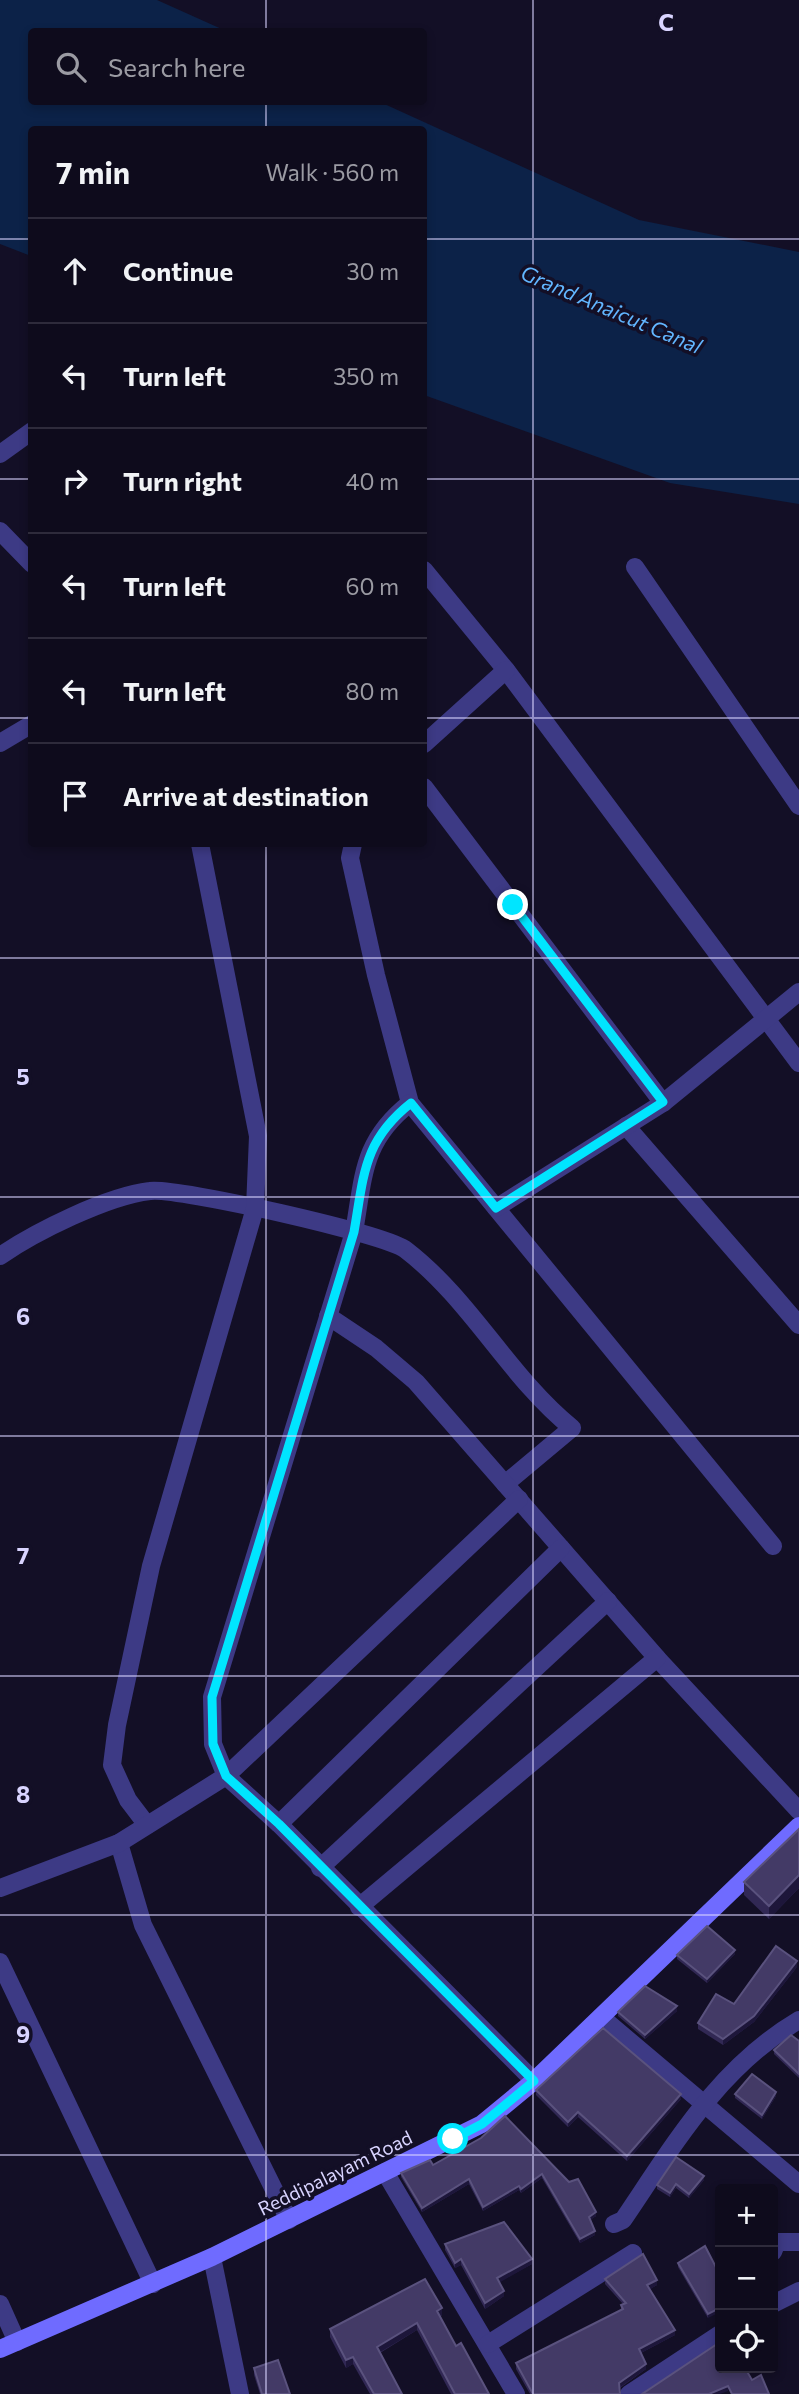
<!DOCTYPE html>
<html lang="en">
<head>
<meta charset="utf-8">
<style>
  :root { --surface:#0e0b1c; --page:#171425; --text:#f1f3f6; --muted:#9b9ba3; --line:#2e2b3b }
  body { margin:0; font-family:Commissioner,sans-serif; background:var(--page); color:var(--text) }
  .controls { position:absolute; right:21px; bottom:21px; display:grid; overflow:hidden; border-radius:7px; box-shadow:0 4px 10px #0003 }
  .controls button { width:63px; height:63px; display:grid; place-items:center; padding:0; border:0; border-bottom:2px solid var(--line); background:var(--surface); color:var(--text); font:35px sans-serif }
  .stop { position:absolute; width:21px; height:21px; margin:-16px; border:5px solid #00e5ff; border-radius:50%; background:#fff }
  .stop.end { background:#00e5ff; border-color:#fff; box-shadow:0 2px 7px #0008 }
  .list { margin:0; padding:0; list-style:none }
  h2 { display:flex; justify-content:space-between; align-items:center; height:91px; margin:0; padding:0 28px; font-size:30px }
  h2 small { font-size:23px; font-weight:400; color:var(--muted) }
  .list li { display:grid; grid-template-columns:46px 1fr auto; gap:21px; align-items:center; box-sizing:border-box; height:105px; padding:0 28px; border-top:2px solid var(--line) }
  .list b { display:block; font-size:26px; white-space:nowrap }
  .list em { font-size:23px; font-style:normal; color:var(--muted) }
  .icon { flex:none; width:38px; height:38px; fill:none; stroke:currentColor; stroke-width:2; stroke-linecap:round; stroke-linejoin:round }
  .map { position:relative; flex:none; width:799px; height:2394px; overflow:hidden }
  .search { position:absolute; background:var(--surface); box-shadow:0 4px 10px #0003; left:28px; top:28px; width:399px; height:77px; display:flex; align-items:center; gap:18px; box-sizing:border-box; padding:0 24px; border-radius:7px; color:var(--muted); font-size:26px }
  .panel { position:absolute; background:var(--surface); box-shadow:0 4px 10px #0003; left:28px; top:126px; width:399px; height:721px; border-radius:7px }
  .map>svg:first-child { display:block }
  .water { fill:#0c2248 }
  .lines { fill:none; stroke-linecap:round; stroke-linejoin:round }
  .street { stroke:#3d3a85; stroke-width:18 }
  .secondary { stroke:#6f6bff; stroke-width:18 }
  .wall { fill:#312854 }
  .shaded-wall { fill:#1d163a }
  .building { fill:#433a66; stroke:#5a527e; stroke-width:2 }
  .route { stroke:#00e5ff; stroke-width:9 }
  .grid { fill:none; stroke:#d9d4ff; stroke-width:2; stroke-opacity:0.55 }
  .labels { text-anchor:middle; stroke-width:7; stroke-linejoin:round; paint-order:stroke }
  .street-label { font-size:19px; fill:#d9d4ff; stroke:#130f26 }
  .water-label { font-size:21px; font-style:italic; fill:#62b6ff; stroke:#130f26 }
  .grid-label { font-size:23px; text-anchor:middle; font-weight:bold; fill:#d9d4ff; stroke:#130f26; stroke-width:7; stroke-linejoin:round; paint-order:stroke }
</style>
</head>
<body>
<div class="map">
<svg width="799" height="2394" viewBox="0 0 799 2394">
  <rect width="100%" height="100%" fill="#130f26"/>
  <path class="water" d="M 0,0 L 157,0 L 226,31 L 32,32 L 32,102 L 380,102 L 639,220 L 799,252 L 799,504 L 670,483 L 424,395 L 424,130 L 32,130 L 31,256 L 0,244 Z"/>
  <g class="lines">
    <g class="street">
      <path d="M 0,454 L 32,431"/>
      <path d="M 0,531 L 32,564"/>
      <path d="M 635,567 L 799,806"/>
      <path d="M 424,570 L 506,670 L 799,1063"/>
      <path d="M 0,743 L 32,724"/>
      <path d="M 424,744 L 506,670"/>
      <path d="M 424,787 L 663,1103"/>
      <path d="M 353,844 L 350,858 L 376,975 L 410,1103 L 773,1546"/>
      <path d="M 410,1103 C 362,1141 364,1175 354,1232 L 212,1697 L 213,1744 L 226,1776 L 279,1824 L 534,2081"/>
      <path d="M 626,1126 L 799,1325"/>
      <path d="M 496,1208 L 663,1103 L 799,992"/>
      <path d="M 0,1256 C 35,1232 107,1196 150,1191 C 177,1187 386,1234 406,1250 C 471,1300 509,1377 572,1428 L 505,1484"/>
      <path d="M 328,1316 L 376,1348 L 416,1382 L 657,1658 L 799,1811"/>
      <path d="M 279,1824 L 561,1548"/>
      <path d="M 147,1825 L 128,1800 L 112,1765 L 117,1725 L 151,1566 L 255,1208 L 258,1136 L 200,844"/>
      <path d="M 119,1843 L 143,1925 L 289,2220"/>
      <path d="M 320,1868 L 608,1601"/>
      <path d="M 0,1888 L 119,1843 L 226,1776 L 519,1499"/>
      <path d="M 359,1907 L 657,1658"/>
      <path d="M 0,1962 L 153,2284"/>
      <path d="M 601,2017 L 799,2184"/>
      <path d="M 385,2172 L 516,2394"/>
      <path d="M 614,2224 L 623,2220 C 674,2145 718,2068 799,2020"/>
      <path d="M 773,2252 L 777,2242 L 799,2242"/>
      <path d="M 212,2257 L 240,2394"/>
      <path d="M 0,2304 L 17,2342"/>
      <path d="M 773,2304 L 799,2291"/>
      <path d="M 488,2344 L 633,2253"/>
      <path d="M 629,2394 L 720,2334"/>
    </g>
    <path class="secondary" d="M 0,2349 L 212,2257 L 482,2124 L 534,2081 L 799,1826"/>
  </g>
  <g class="wall">
    <path d="M 799,1829 L 799,1888 L 769,1919 L 744,1895 L 744,1882 Z"/>
    <path d="M 735,1954 L 707,1983 L 677,1959 L 677,1955 Z"/>
    <path d="M 797,1967 L 754,2022 L 723,2045 L 698,2029 L 698,2023 Z"/>
    <path d="M 677,2011 L 645,2039 L 618,2016 L 618,2012 Z"/>
    <path d="M 799,2041 L 799,2078 L 774,2054 L 774,2050 Z"/>
    <path d="M 536,2090 L 681,2099 L 627,2161 L 578,2117 L 568,2127 L 536,2095 Z"/>
    <path d="M 735,2094 L 776,2096 L 762,2119 L 735,2098 Z"/>
    <path d="M 481,2138 L 569,2182 L 596,2216 L 590,2220 L 595,2235 L 580,2243 L 542,2178 L 521,2193 L 519,2190 L 483,2211 L 469,2184 L 422,2212 L 401,2177 L 401,2173 L 433,2165 Z"/>
    <path d="M 704,2180 L 689,2198 L 676,2188 L 670,2197 L 657,2189 L 657,2185 Z"/>
    <path d="M 445,2244 L 532,2264 L 499,2282 L 504,2296 L 485,2309 L 461,2265 L 455,2268 L 445,2250 Z"/>
    <path d="M 678,2263 L 720,2275 L 708,2318 L 678,2267 Z"/>
    <path d="M 605,2279 L 657,2285 L 650,2289 L 675,2335 L 641,2353 L 646,2369 L 620,2388 L 620,2394 L 530,2394 L 516,2369 L 516,2363 L 621,2310 L 621,2305 L 623,2304 L 605,2284 Z"/>
    <path d="M 442,2315 L 440,2317 L 456,2346 L 489,2394 L 451,2394 L 417,2330 L 380,2353 L 402,2394 L 370,2394 L 353,2364 L 346,2368 L 330,2337 L 330,2329 Z"/>
    <path d="M 254,2368 L 290,2394 L 260,2394 L 254,2375 Z"/>
  </g>
  <g class="shaded-wall">
    <path d="M 799,1875 L 799,1888 L 769,1919 L 769,1906 Z"/>
    <path d="M 735,1950 L 735,1954 L 707,1983 L 707,1979 Z"/>
    <path d="M 797,1961 L 797,1967 L 754,2022 L 723,2045 L 723,2039 Z"/>
    <path d="M 677,2006 L 677,2011 L 645,2039 L 645,2035 Z"/>
    <path d="M 776,2092 L 776,2096 L 762,2119 L 762,2115 Z"/>
    <path d="M 681,2094 L 681,2099 L 627,2161 L 627,2156 Z"/>
    <path d="M 578,2112 L 578,2117 L 568,2127 L 568,2122 Z"/>
    <path d="M 542,2174 L 542,2178 L 521,2193 L 521,2189 Z"/>
    <path d="M 704,2176 L 704,2180 L 689,2198 L 689,2194 Z"/>
    <path d="M 469,2179 L 469,2184 L 422,2212 L 422,2208 Z"/>
    <path d="M 676,2184 L 676,2188 L 670,2197 L 670,2193 Z"/>
    <path d="M 519,2186 L 519,2190 L 483,2211 L 483,2207 Z"/>
    <path d="M 596,2212 L 596,2216 L 589,2221 L 589,2217 Z"/>
    <path d="M 595,2231 L 595,2235 L 580,2243 L 580,2239 Z"/>
    <path d="M 461,2259 L 461,2265 L 455,2268 L 455,2263 Z"/>
    <path d="M 532,2259 L 532,2264 L 497,2284 L 497,2278 Z"/>
    <path d="M 657,2280 L 657,2285 L 647,2291 L 647,2285 Z"/>
    <path d="M 504,2291 L 504,2296 L 485,2309 L 485,2303 Z"/>
    <path d="M 442,2308 L 442,2315 L 437,2318 L 437,2311 Z"/>
    <path d="M 720,2308 L 720,2312 L 708,2318 L 708,2314 Z"/>
    <path d="M 417,2323 L 417,2330 L 377,2354 L 377,2347 Z"/>
    <path d="M 675,2330 L 675,2335 L 639,2354 L 639,2349 Z"/>
    <path d="M 353,2357 L 353,2364 L 346,2368 L 346,2360 Z"/>
    <path d="M 646,2364 L 646,2369 L 619,2388 L 619,2383 Z"/>
    <path d="M 728,2386 L 728,2391 L 720,2394 L 709,2394 Z"/>
  </g>
  <g class="building">
    <path d="M 799,1829 L 799,1875 L 769,1906 L 744,1882 Z"/>
    <path d="M 707,1926 L 735,1950 L 707,1979 L 677,1955 Z"/>
    <path d="M 776,1946 L 797,1961 L 754,2016 L 723,2039 L 698,2023 L 716,1994 L 734,2004 Z"/>
    <path d="M 645,1986 L 677,2006 L 645,2035 L 618,2012 Z"/>
    <path d="M 603,2028 L 681,2094 L 627,2156 L 578,2112 L 568,2122 L 536,2090 Z"/>
    <path d="M 791,2035 L 799,2041 L 799,2074 L 774,2050 Z"/>
    <path d="M 752,2074 L 776,2092 L 762,2115 L 735,2094 Z"/>
    <path d="M 505,2116 L 569,2182 L 578,2179 L 596,2212 L 589,2217 L 595,2231 L 580,2239 L 542,2174 L 521,2189 L 519,2186 L 483,2207 L 469,2179 L 422,2208 L 401,2173 L 430,2160 L 433,2165 L 481,2138 Z"/>
    <path d="M 676,2157 L 704,2176 L 689,2194 L 676,2184 L 670,2193 L 657,2185 Z"/>
    <path d="M 504,2222 L 532,2259 L 497,2278 L 504,2291 L 485,2303 L 461,2259 L 455,2263 L 445,2244 Z"/>
    <path d="M 705,2246 L 720,2275 L 720,2308 L 708,2314 L 678,2263 Z"/>
    <path d="M 643,2254 L 657,2280 L 647,2285 L 675,2330 L 639,2349 L 646,2364 L 619,2383 L 620,2394 L 533,2394 L 516,2363 L 623,2309 L 621,2305 L 626,2303 L 605,2279 Z"/>
    <path d="M 425,2279 L 442,2308 L 437,2311 L 456,2346 L 461,2343 L 489,2394 L 455,2394 L 417,2323 L 377,2347 L 402,2394 L 374,2394 L 353,2357 L 346,2360 L 330,2329 Z"/>
    <path d="M 720,2342 L 720,2368 L 745,2368 L 752,2380 L 761,2375 L 769,2394 L 732,2394 L 728,2386 L 709,2394 L 642,2394 Z"/>
    <path d="M 278,2360 L 290,2394 L 262,2394 L 254,2368 Z"/>
  </g>
  <g class="lines">
    <path class="route" d="M 453,2139 L 482,2124 L 534,2081 L 279,1824 L 226,1776 L 213,1744 L 212,1697 L 354,1232 C 364,1175 363,1141 411,1103 L 496,1208 L 663,1102 L 513,905"/>
  </g>
  <path class="grid" d="M 266,0 L 266,32M 533,0 L 533,2394M 266,102 L 266,130M 0,239 L 32,239M 424,239 L 799,239M 0,479 L 32,479M 424,479 L 799,479M 0,718 L 32,718M 424,718 L 799,718M 266,844 L 266,2394M 0,958 L 799,958M 0,1197 L 799,1197M 0,1436 L 799,1436M 0,1676 L 799,1676M 0,1915 L 799,1915M 0,2155 L 799,2155"/>
  <g class="labels">
    <g class="street-label">
      <text transform="translate(335 2173) rotate(-26)" y="7">Reddipalayam Road</text>
    </g>
    <g class="water-label">
      <text transform="translate(611 310) rotate(23)" y="7">Grand Anaicut Canal</text>
    </g>
  </g>
  <g class="grid-label">
    <text x="666" y="31">C</text>
    <text x="23" y="1085">5</text>
    <text x="23" y="1325">6</text>
    <text x="23" y="1564">7</text>
    <text x="23" y="1803">8</text>
    <text x="23" y="2043">9</text>
  </g>
</svg>
<div class="controls">
<button>+</button>
<button>−</button>
<button><svg class="icon" aria-label="locate" viewBox="0 0 24 24"><circle cx="12" cy="12" r="6"/><path d="M12 2v4M12 18v4M2 12h4M18 12h4"/></svg></button>
</div>
<div class="stop" style="left:453px;top:2139px"></div>
<div class="stop end" style="left:513px;top:905px"></div>
<div class="search"><svg class="icon" aria-label="search" viewBox="0 0 24 24"><circle cx="10" cy="10" r="6"/><path d="M15 15l6 6"/></svg>Search here</div>
<section class="panel">
<h2>7 min<small>Walk · 560 m</small></h2>
<ul class="list">
<li><svg class="icon" aria-label="ahead" viewBox="0 0 24 24"><path d="M12 20V5M6 11l6-6 6 6"/></svg><div><b>Continue</b></div><em>30 m</em></li>
<li><svg class="icon" aria-label="left" viewBox="0 0 24 24"><path d="M17 20v-9H6M10 6l-5 5 5 5"/></svg><div><b>Turn left</b></div><em>350 m</em></li>
<li><svg class="icon" aria-label="right" viewBox="0 0 24 24"><path d="M7 20v-9h11M14 6l5 5-5 5"/></svg><div><b>Turn right</b></div><em>40 m</em></li>
<li><svg class="icon" aria-label="left" viewBox="0 0 24 24"><path d="M17 20v-9H6M10 6l-5 5 5 5"/></svg><div><b>Turn left</b></div><em>60 m</em></li>
<li><svg class="icon" aria-label="left" viewBox="0 0 24 24"><path d="M17 20v-9H6M10 6l-5 5 5 5"/></svg><div><b>Turn left</b></div><em>80 m</em></li>
<li><svg class="icon" aria-label="arrive" viewBox="0 0 24 24"><path d="M6 21V4h12l-3 4 3 4H6"/></svg><div><b>Arrive at destination</b></div></li>
</ul>
</section>
</div>
</body>
</html>
